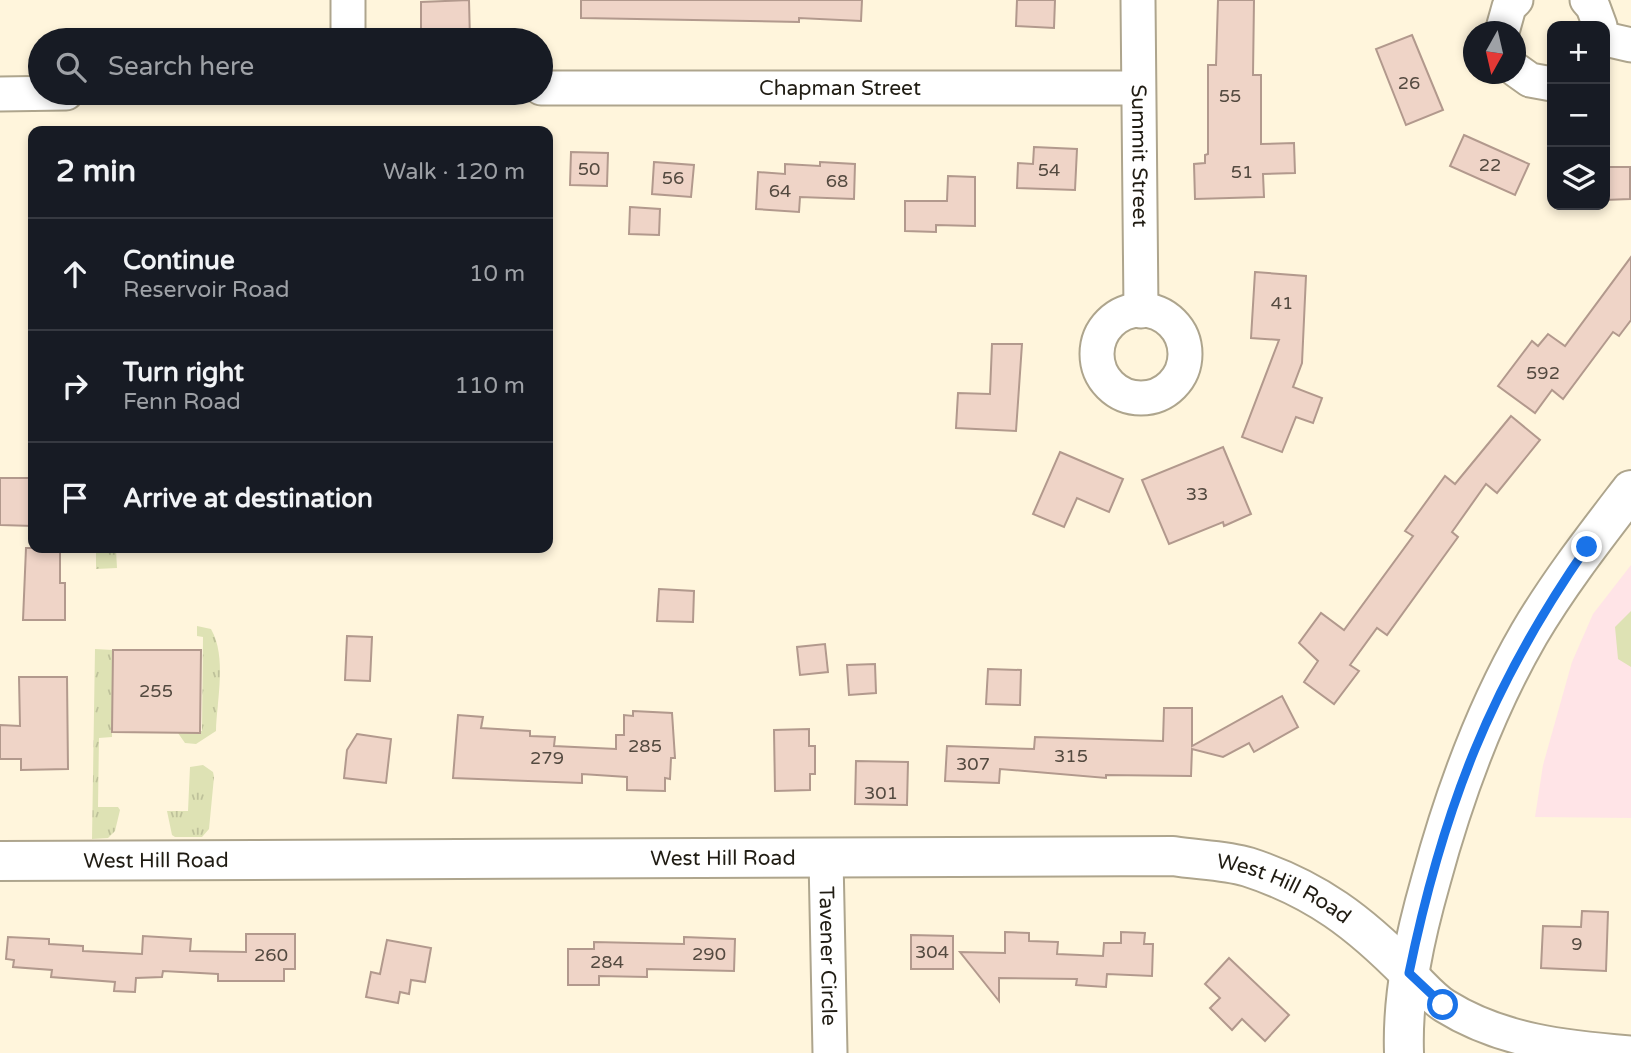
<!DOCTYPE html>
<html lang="en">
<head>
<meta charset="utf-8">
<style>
  :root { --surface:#171b24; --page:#20242c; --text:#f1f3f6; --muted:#9ea1a6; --line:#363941 }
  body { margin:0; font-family:"Varela Round",sans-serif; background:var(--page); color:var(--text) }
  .controls { position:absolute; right:21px; top:21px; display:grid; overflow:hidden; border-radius:14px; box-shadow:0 4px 10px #0003 }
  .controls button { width:63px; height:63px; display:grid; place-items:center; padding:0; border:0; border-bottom:2px solid var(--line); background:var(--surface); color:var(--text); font:35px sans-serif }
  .compass { position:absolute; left:1463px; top:21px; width:63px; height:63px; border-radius:50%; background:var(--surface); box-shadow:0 4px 10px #0003; rotate:188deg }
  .stop { position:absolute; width:21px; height:21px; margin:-16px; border:5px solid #1a73e8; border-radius:50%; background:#fff }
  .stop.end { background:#1a73e8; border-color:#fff; box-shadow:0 2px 7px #0008 }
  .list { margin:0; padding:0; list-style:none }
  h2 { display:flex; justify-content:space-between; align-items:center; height:91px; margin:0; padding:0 28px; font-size:30px }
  h2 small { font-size:23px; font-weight:400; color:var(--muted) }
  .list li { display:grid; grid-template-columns:46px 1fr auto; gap:21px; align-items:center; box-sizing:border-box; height:112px; padding:0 28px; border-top:2px solid var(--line) }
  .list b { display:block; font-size:26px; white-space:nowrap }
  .list p { margin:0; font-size:23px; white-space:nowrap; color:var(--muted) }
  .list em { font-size:23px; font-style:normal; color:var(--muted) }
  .icon { flex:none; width:38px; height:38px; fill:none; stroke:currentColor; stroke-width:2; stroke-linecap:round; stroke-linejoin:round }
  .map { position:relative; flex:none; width:1631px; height:1053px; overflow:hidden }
  .search { position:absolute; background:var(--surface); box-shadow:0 4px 10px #0003; left:28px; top:28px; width:525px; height:77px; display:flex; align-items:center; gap:18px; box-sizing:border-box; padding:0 24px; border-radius:38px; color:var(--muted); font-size:26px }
  .panel { position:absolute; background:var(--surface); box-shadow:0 4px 10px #0003; left:28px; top:126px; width:525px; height:427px; border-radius:14px }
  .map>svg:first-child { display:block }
  .education { fill:#ffe4e7 }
  .grass { fill:url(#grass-tufts) }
  .garden { fill:#dee2b4 }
  .building { fill:#efd4c7; stroke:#b2998d; stroke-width:2 }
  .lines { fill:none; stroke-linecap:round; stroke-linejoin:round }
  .minor-casing { stroke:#aea58d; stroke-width:37 }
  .tertiary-casing { stroke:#aea58d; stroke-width:42 }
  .minor { stroke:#fff; stroke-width:33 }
  .tertiary { stroke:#fff; stroke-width:38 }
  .route { stroke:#1a73e8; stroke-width:9 }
  .labels { text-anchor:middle; stroke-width:7; stroke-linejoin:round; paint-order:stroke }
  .number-label { font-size:18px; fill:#544a40 }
  .street-label { font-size:21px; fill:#201c13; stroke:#fff }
</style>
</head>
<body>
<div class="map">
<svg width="1631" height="1053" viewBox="0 0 1631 1053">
  <defs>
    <pattern id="grass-tufts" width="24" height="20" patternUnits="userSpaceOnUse" patternTransform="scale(1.75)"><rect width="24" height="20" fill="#dee2b4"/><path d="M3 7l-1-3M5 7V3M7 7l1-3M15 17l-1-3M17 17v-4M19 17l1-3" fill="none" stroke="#bec19a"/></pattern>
  </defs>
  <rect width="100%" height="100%" fill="#fff5dc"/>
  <path class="education" d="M 1631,565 L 1631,818 L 1535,817 L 1543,765 L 1572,662 L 1593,614 Z"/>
  <g class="grass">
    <path d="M 96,548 L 248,548 L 248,550 L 116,550 L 117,568 L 96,569 Z"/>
    <path d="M 197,626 L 211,629 C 227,657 217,699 216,731 L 196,744 L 185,743 L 178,733 L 202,731 L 203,637 L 197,636 Z"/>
    <path d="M 95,649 L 113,650 L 112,737 L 99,738 L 98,807 L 118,807 L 120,810 L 115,831 L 108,838 L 92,839 Z"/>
    <path d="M 203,765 L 213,772 L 214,777 L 209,829 L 202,837 L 175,837 L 172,835 L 167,811 L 188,811 L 190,767 Z"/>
  </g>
  <path class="garden" d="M 1631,611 L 1631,667 L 1618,659 L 1615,627 Z"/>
  <g class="building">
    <path d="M 469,0 L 470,40 L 421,40 L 421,2 Z"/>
    <path d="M 581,0 L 862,0 L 861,21 L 799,18 L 799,22 L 581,18 Z"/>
    <path d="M 1017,0 L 1055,0 L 1054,28 L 1016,26 Z"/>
    <path d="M 1218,0 L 1254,0 L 1253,75 L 1261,75 L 1261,144 L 1294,143 L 1295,173 L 1263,174 L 1264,197 L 1195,199 L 1194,164 L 1205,163 L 1205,155 L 1208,154 L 1208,65 L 1216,65 Z"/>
    <path d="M 1412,35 L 1443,110 L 1406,125 L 1376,49 Z"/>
    <path d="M 1464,135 L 1529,164 L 1515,195 L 1450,166 Z"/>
    <path d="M 1034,147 L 1077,149 L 1075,190 L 1017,188 L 1018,163 L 1033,164 Z"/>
    <path d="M 571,152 L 608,153 L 607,186 L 570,185 Z"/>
    <path d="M 654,162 L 694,165 L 691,197 L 652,194 Z"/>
    <path d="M 820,162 L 855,164 L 854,199 L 800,197 L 799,212 L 756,209 L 758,172 L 785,174 L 785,164 L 820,166 Z"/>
    <path d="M 1605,167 L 1630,167 L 1630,199 L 1605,200 Z"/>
    <path d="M 948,176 L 975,177 L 975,226 L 936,225 L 936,232 L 905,231 L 905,201 L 947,201 Z"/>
    <path d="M 630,207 L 660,209 L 659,235 L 629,234 Z"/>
    <path d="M 1631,257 L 1631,320 L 1619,336 L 1613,332 L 1563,399 L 1552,390 L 1535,413 L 1498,386 L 1532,341 L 1538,346 L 1548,334 L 1565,346 Z"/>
    <path d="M 1255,272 L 1306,276 L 1302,363 L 1293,387 L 1322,398 L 1313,423 L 1296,417 L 1282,452 L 1242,437 L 1279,340 L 1251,338 Z"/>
    <path d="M 992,344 L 1022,344 L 1016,431 L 956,428 L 958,393 L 990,394 Z"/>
    <path d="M 1511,416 L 1540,440 L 1497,493 L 1486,484 L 1452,532 L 1458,537 L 1387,635 L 1377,628 L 1350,665 L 1359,671 L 1334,704 L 1304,682 L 1318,661 L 1299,643 L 1321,613 L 1344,630 L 1413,536 L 1405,531 L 1445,476 L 1455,484 Z"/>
    <path d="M 1223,447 L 1251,514 L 1224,526 L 1223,522 L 1169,544 L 1142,480 Z"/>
    <path d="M 1060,452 L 1123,479 L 1109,512 L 1077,498 L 1064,527 L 1033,514 Z"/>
    <path d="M 0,478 L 33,478 L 33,526 L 0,525 Z"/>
    <path d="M 26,548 L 60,548 L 60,583 L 65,583 L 65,620 L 23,620 Z"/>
    <path d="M 659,589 L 694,591 L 693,622 L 657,621 Z"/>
    <path d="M 347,636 L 372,637 L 370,681 L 345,680 Z"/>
    <path d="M 825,644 L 828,672 L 800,675 L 797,647 Z"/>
    <path d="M 113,650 L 201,650 L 200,733 L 112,732 Z"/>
    <path d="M 875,664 L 876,693 L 849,695 L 847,665 Z"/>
    <path d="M 988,669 L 1021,670 L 1020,705 L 986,704 Z"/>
    <path d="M 19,677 L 67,677 L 68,769 L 21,770 L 21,759 L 0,759 L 0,725 L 20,726 Z"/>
    <path d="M 1282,696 L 1298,727 L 1254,752 L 1249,743 L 1223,757 L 1192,749 L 1191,776 L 1106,775 L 1106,778 L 1000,769 L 999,783 L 945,781 L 947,746 L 1034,749 L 1035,737 L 1163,741 L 1164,708 L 1192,708 L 1192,746 Z"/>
    <path d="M 633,711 L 672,713 L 675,758 L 671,758 L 670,779 L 665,778 L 665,791 L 627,790 L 627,777 L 582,774 L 582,783 L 453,778 L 458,715 L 483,717 L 481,728 L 530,731 L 530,736 L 555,737 L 554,746 L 616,749 L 616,735 L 624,735 L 624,715 L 633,716 Z"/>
    <path d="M 809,729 L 809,746 L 815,746 L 815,774 L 810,774 L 810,790 L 775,791 L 774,730 Z"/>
    <path d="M 357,734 L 391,739 L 386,783 L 344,778 L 347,750 Z"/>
    <path d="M 856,761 L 908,762 L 907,805 L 855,804 Z"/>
    <path d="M 1582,911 L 1608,912 L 1606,971 L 1541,968 L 1543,926 L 1581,927 Z"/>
    <path d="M 1005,932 L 1029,933 L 1029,941 L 1058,942 L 1057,954 L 1103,956 L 1104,943 L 1121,943 L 1121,932 L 1145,933 L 1144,944 L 1153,944 L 1152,976 L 1107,974 L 1106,987 L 1076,985 L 1077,979 L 999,978 L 999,1001 L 960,952 L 1005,953 Z"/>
    <path d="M 246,934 L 295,934 L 295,969 L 284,969 L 284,981 L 218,981 L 218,974 L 163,971 L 162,977 L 136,978 L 135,992 L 114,991 L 115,982 L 51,977 L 52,970 L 13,967 L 14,960 L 6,959 L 8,937 L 49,939 L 49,944 L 83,946 L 83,951 L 142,954 L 143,936 L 191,939 L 190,951 L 246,952 Z"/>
    <path d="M 911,935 L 953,936 L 953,969 L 911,969 Z"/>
    <path d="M 684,937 L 735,939 L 734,971 L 647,969 L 647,977 L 599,976 L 599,985 L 568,985 L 568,949 L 594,949 L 594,942 L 684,944 Z"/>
    <path d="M 387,940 L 431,948 L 425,982 L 411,980 L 409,994 L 400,992 L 398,1003 L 366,997 L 371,972 L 380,974 Z"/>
    <path d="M 1229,958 L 1289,1015 L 1265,1041 L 1242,1019 L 1232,1030 L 1210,1008 L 1220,998 L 1205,984 Z"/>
  </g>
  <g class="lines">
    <g class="minor-casing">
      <g id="minor">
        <path id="s1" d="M 1138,0 L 1141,311"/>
        <path d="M 1587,0 L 1593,7 L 1600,26"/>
        <path d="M 1502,32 L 1509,7 L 1516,0"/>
        <path d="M 1605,39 L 1631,45"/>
        <path d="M 348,40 L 348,0"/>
        <path d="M 1516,70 L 1530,80 L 1552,84"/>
        <path id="s2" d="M 541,88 L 1138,88"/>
        <path d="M 0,94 L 66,93"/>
        <circle cx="1141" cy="354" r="44"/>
        <path id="s3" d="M 826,858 L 830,1053"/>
        <path d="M 1409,973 C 1420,983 1432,998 1445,1006 C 1501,1041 1566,1048 1631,1053"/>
      </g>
    </g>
    <g class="tertiary-casing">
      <g id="tertiary">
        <path id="s4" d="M 0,861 L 1173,856 C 1197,860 1225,860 1248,867 C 1316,889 1360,923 1409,973"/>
        <path d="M 1404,1053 C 1402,994 1415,936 1431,880 C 1454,795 1485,710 1529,634 C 1559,583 1595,537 1631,490"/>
      </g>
    </g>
    <use href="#minor" class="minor"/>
    <use href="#tertiary" class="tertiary"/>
  </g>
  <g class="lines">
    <path class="route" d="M 1443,1005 L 1409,973 C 1443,808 1491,685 1587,547"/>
  </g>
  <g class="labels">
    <g class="number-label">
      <text x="1409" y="89">26</text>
      <text x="1230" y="102">55</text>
      <text x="1490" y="171">22</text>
      <text x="589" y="175">50</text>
      <text x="1049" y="176">54</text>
      <text x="1242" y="178">51</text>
      <text x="673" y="184">56</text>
      <text x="837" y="187">68</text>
      <text x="780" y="197">64</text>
      <text x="1282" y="309">41</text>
      <text x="1543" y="379">592</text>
      <text x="1197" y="500">33</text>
      <text x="156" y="697">255</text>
      <text x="645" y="752">285</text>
      <text x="1071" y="762">315</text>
      <text x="547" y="764">279</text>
      <text x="973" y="770">307</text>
      <text x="881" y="799">301</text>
      <text x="1577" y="950">9</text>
      <text x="932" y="958">304</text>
      <text x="709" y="960">290</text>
      <text x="271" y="961">260</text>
      <text x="607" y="968">284</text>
    </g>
    <g class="street-label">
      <text dy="7" stroke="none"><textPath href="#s2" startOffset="299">Chapman Street</textPath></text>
      <text dy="7" stroke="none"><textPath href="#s1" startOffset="156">Summit Street</textPath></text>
      <text dy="7" stroke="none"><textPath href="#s4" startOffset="723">West Hill Road</textPath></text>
      <text dy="7" stroke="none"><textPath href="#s4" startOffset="156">West Hill Road</textPath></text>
      <text dy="7" stroke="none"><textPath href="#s4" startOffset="1290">West Hill Road</textPath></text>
      <text dy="7" stroke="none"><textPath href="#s3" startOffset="98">Tavener Circle</textPath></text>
    </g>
  </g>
</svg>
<div class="controls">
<button>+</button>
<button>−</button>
<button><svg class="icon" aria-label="layers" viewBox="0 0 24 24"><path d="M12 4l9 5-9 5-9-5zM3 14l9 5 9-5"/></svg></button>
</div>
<svg class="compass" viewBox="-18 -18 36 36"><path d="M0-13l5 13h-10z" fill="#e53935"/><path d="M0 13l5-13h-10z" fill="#9ea1a6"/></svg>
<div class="stop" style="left:1443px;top:1005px"></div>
<div class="stop end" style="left:1587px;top:547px"></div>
<div class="search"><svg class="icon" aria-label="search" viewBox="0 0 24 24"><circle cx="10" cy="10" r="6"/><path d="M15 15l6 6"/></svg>Search here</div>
<section class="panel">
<h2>2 min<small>Walk · 120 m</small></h2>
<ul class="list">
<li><svg class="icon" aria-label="ahead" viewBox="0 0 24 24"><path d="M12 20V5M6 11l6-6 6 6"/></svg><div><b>Continue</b><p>Reservoir Road</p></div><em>10 m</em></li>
<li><svg class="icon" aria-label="right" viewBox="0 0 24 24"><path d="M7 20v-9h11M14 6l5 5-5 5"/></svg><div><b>Turn right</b><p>Fenn Road</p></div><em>110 m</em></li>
<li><svg class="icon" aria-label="arrive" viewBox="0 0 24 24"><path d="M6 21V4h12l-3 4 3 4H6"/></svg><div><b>Arrive at destination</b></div></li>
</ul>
</section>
</div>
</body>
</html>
